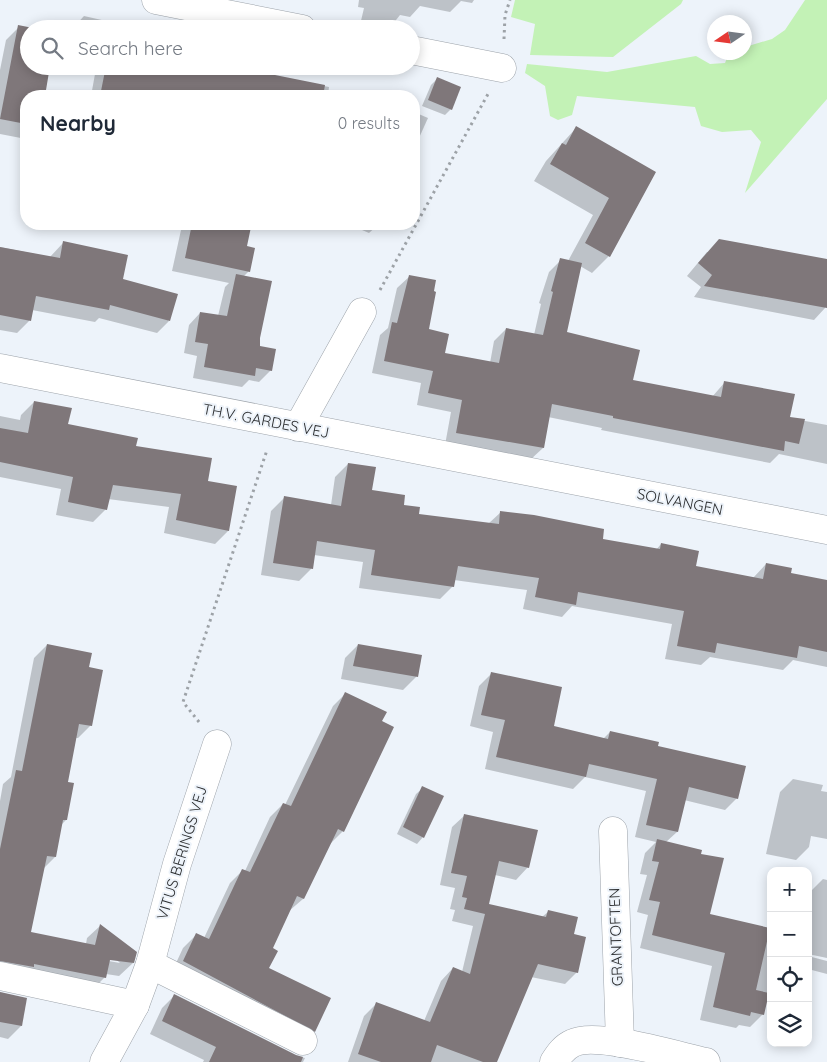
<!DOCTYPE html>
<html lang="en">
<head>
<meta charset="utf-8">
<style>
  :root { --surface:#fff; --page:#f6f6f7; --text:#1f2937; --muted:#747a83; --line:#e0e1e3 }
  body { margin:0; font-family:Quicksand,sans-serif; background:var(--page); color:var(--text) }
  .controls { position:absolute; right:15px; bottom:15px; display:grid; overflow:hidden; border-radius:10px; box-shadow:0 2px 12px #0003 }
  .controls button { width:45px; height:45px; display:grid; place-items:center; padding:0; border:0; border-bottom:1px solid var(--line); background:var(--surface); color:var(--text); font:25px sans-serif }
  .compass { position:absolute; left:707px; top:15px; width:45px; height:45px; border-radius:50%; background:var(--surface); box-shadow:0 2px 12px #0003; rotate:257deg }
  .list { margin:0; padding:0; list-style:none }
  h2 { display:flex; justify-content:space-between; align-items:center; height:65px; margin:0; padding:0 20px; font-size:21px }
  h2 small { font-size:16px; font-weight:400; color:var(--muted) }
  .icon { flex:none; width:28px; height:28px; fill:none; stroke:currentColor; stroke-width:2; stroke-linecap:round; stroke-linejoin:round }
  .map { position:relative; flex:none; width:827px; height:1062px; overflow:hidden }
  .search { position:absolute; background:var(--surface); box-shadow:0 2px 12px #0003; left:20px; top:20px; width:400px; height:55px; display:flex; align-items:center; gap:12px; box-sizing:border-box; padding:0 18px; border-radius:28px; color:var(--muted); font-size:19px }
  .panel { position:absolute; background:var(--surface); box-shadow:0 2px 12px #0003; left:20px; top:90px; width:400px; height:140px; border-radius:20px }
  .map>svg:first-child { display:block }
  .green { fill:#c3f2b6 }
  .shadow { fill:#0003; fill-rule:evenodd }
  .building { fill:#7f777a }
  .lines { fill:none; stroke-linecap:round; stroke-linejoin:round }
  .minor-casing { stroke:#9da3aa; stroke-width:29 }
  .path { stroke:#9da2a7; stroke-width:3; stroke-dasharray:2.5 4; stroke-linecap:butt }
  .minor { stroke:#fff; stroke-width:28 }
  .labels { text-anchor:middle; stroke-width:4; stroke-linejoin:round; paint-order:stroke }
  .street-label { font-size:15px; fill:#2b2d2f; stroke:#edf3fa }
</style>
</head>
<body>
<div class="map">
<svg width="827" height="1062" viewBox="0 0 827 1062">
  <rect width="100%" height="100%" fill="#edf3fa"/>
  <g class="green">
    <path d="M 515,0 L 683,0 L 681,4 L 613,57 L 530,55 L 535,24 L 511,17 Z"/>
    <path d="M 805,0 L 827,0 L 827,99 L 745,193 L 761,142 L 751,130 L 722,132 L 701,126 L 695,107 L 577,96 L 572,115 L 558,120 L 550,116 L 545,86 L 525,73 L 527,64 L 607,72 L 696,56 L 710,64 L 725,63 L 729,53 L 744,52 L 745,47 L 772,39 L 785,30 Z"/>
  </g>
  <g class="shadow">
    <path d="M 359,0 L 474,0 L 472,3 L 461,1 L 450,12 L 420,6 L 410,17 L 400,15 L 389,29 L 360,25 L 364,8 L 358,7 Z"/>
    <path d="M 84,16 L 115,23 L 114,29 L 72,29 Z"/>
    <path d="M 19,27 L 29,29 L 29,66 L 49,66 L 43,96 L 26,96 L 26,139 L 0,134 L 0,70 L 6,40 Z"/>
    <path d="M 64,66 L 265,66 L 263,74 L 329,87 L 328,96 L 91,96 L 95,74 L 64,68 Z"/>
    <path d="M 437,79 L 451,109 L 445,115 L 422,106 L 431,85 Z"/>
    <path d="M 414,112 L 428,118 L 414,149 Z"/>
    <path d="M 576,128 L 655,173 L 609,256 L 592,273 L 580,266 L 566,333 L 632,381 L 712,397 L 725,382 L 789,418 L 827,425 L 827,464 L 779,454 L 770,463 L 601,430 L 602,428 L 548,417 L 543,448 L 530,460 L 445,445 L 451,412 L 417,405 L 421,383 L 372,373 L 380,335 L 388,328 L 397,288 L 410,276 L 427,330 L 444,354 L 490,363 L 494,341 L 506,329 L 534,335 L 541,304 L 539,303 L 549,272 L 561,260 L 568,261 L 593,215 L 534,181 L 546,161 Z"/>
    <path d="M 187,224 L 227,224 L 250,228 L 245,247 L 249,271 L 243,277 L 259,338 L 259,347 L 271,370 L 259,382 L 249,380 L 242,387 L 193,378 L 197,356 L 184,353 L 189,325 L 200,313 L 218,316 L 225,287 L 229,283 L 172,271 L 181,230 Z"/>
    <path d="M 348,224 L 379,224 L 369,233 Z"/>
    <path d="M 63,243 L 122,280 L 169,321 L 157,333 L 99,318 L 95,322 L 32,310 L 29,321 L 17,333 L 0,330 L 0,247 L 50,257 Z"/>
    <path d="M 707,252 L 827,260 L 825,308 L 814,320 L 694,297 L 701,287 L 687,276 Z"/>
    <path d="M 34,402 L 67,425 L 135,447 L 207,482 L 228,531 L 215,544 L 164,533 L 169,507 L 108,499 L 106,509 L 93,522 L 56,515 L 61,489 L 0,477 L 0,416 L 20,420 L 21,415 Z"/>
    <path d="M 348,464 L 371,491 L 418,515 L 488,524 L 501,512 L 601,540 L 656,550 L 661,544 L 695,567 L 753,578 L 766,564 L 790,574 L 827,581 L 827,667 L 793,660 L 783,670 L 710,657 L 701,665 L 665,659 L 672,624 L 572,606 L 562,617 L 523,609 L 527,590 L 454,580 L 453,586 L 440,599 L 359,588 L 363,562 L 314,555 L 311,569 L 299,581 L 261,575 L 271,511 L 284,498 L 331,505 L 335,477 Z"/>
    <path d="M 47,645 L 88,668 L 91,725 L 78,738 L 75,738 L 66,782 L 66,820 L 61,825 L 55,857 L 43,869 L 30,933 L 86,944 L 87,938 L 100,926 L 133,963 L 119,976 L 106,974 L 105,977 L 92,990 L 0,975 L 0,801 L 3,784 L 11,777 L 34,658 ZM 103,960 L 117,960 L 120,963 Z"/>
    <path d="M 358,645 L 420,656 L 416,677 L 403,690 L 341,679 L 345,658 Z"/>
    <path d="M 491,674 L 552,727 L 603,739 L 610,732 L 656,747 L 737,798 L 725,810 L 684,800 L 677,832 L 666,842 L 709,915 L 771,930 L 771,979 L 763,1014 L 750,1027 L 739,1025 L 736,1028 L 700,1020 L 712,966 L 640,948 L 648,915 L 637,912 L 647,875 L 640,874 L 645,853 L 656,842 L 635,837 L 646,791 L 585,777 L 573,789 L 485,769 L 493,732 L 470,726 L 479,686 Z"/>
    <path d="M 346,693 L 381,722 L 343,831 L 329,845 L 303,899 L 289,911 L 271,948 L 268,969 L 314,1031 L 301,1044 L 171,974 L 183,948 L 196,935 L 204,938 L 230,883 L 243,870 L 245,871 L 270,817 L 283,804 L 285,805 L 333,706 Z"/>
    <path d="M 793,779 L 823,785 L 821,791 L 827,792 L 827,839 L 811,836 L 809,847 L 796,860 L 766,854 L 780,792 Z"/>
    <path d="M 423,788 L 423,837 L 417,844 L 397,834 L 416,794 Z"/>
    <path d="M 465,815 L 528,867 L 516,880 L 495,875 L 487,905 L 542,917 L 549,911 L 573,935 L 577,972 L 565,984 L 531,977 L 495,1062 L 348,1062 L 364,1016 L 376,1004 L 424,1021 L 441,981 L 453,968 L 462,972 L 473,926 L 452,921 L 455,910 L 450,909 L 455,888 L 440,885 L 452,827 Z"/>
    <path d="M 823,879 L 827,880 L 827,958 L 808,954 L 808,903 L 811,891 Z"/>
    <path d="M 808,956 L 827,961 L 827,974 L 808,969 Z"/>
    <path d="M 0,992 L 26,999 L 21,1026 L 8,1039 L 0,1037 Z"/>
    <path d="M 175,995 L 296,1056 L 305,1058 L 303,1062 L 203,1062 L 204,1060 L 150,1034 L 162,1008 Z"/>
  </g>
  <g class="building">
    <path d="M 18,25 L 38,29 L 29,29 L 29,66 L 50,66 L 45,96 L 26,96 L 26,124 L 0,119 Z"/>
    <path d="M 106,66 L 266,66 L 265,73 L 325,85 L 323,96 L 100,96 Z"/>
    <path d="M 437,77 L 461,87 L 452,110 L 428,100 Z"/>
    <path d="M 576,126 L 656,172 L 610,257 L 585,243 L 609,198 L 550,164 L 562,143 L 566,145 Z"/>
    <path d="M 192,224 L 234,224 L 251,227 L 247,246 L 255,248 L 250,272 L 185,258 Z"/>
    <path d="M 719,239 L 827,259 L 827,308 L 704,286 L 712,275 L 698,263 Z"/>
    <path d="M 63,241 L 128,255 L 123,279 L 178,294 L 170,321 L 110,305 L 109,310 L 36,296 L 31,321 L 0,315 L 0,247 L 60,258 Z"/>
    <path d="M 560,258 L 582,263 L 567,332 L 640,350 L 633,380 L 721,397 L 724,381 L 795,394 L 790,417 L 805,419 L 799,444 L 785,441 L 784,451 L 613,418 L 613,416 L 552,404 L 544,448 L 456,433 L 462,400 L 428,393 L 433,371 L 384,361 L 392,322 L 397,323 L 409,275 L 436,280 L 434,291 L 436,292 L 429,329 L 449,334 L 445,353 L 499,363 L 506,328 L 543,335 L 553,292 L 551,291 Z"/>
    <path d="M 236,274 L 272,281 L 260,338 L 260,346 L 276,349 L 272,371 L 256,368 L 255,376 L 204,367 L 208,344 L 195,342 L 200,312 L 227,316 Z"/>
    <path d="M 34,401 L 72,408 L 68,424 L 138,438 L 136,446 L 212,458 L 208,481 L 237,486 L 229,531 L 176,520 L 181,494 L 113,485 L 107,510 L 68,502 L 73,477 L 0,462 L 0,428 L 28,433 Z"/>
    <path d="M 348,463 L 376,467 L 372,490 L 405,495 L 404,505 L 420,507 L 419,514 L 499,524 L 500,511 L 534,515 L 604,529 L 603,539 L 660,549 L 661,543 L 699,551 L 696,566 L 763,579 L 766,563 L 792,568 L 791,573 L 827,580 L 827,652 L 799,646 L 797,658 L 717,643 L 715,653 L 677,646 L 684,611 L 578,592 L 576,605 L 535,597 L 539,578 L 458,566 L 454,587 L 371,575 L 375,550 L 317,541 L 313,569 L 273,563 L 284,496 L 341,506 Z"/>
    <path d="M 47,644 L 92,653 L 89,667 L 103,670 L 92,726 L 79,724 L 68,782 L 74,783 L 67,820 L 63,820 L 56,857 L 47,856 L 31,932 L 95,945 L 100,924 L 137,952 L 134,963 L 110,960 L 106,978 L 34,964 L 34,967 L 0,961 L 0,849 L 16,770 L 22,771 Z"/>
    <path d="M 358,644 L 422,655 L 418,677 L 353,666 Z"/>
    <path d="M 491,672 L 562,687 L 554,726 L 608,739 L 610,731 L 659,742 L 658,746 L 746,766 L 738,799 L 689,787 L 678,832 L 646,825 L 657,779 L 589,764 L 586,777 L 496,757 L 505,720 L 481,715 Z"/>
    <path d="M 345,692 L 387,712 L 382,721 L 394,727 L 344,832 L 338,829 L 304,899 L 297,896 L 273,948 L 278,951 L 269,968 L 331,998 L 315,1032 L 183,961 L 196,933 L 209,939 L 242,869 L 250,872 L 283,803 L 291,806 Z"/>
    <path d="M 422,786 L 444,796 L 424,838 L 403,827 Z"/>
    <path d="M 464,814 L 538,830 L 529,868 L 499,861 L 489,904 L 546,917 L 548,910 L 578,917 L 574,934 L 586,937 L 578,973 L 538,964 L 497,1062 L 483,1062 L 437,1045 L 431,1062 L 381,1062 L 358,1054 L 376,1002 L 430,1022 L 453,967 L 470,974 L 485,914 L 464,909 L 467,898 L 462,897 L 467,876 L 451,873 Z"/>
    <path d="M 657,839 L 702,850 L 701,854 L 724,858 L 710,914 L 770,928 L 756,990 L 769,993 L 764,1015 L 751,1012 L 750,1016 L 713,1007 L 725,953 L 652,935 L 660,902 L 649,900 L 659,862 L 652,861 Z"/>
    <path d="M 0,992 L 27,998 L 22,1026 L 0,1022 Z"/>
    <path d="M 174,994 L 296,1055 L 303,1057 L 301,1062 L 209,1062 L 216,1047 L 162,1021 Z"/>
  </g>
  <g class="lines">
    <g class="minor-casing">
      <g id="minor">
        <path d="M 156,0 L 302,29"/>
        <path d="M 411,50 L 502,68"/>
        <path d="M 0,368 L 827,530"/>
        <path d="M 298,427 L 362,312"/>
        <path d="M 613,831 L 620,1043"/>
        <path d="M 150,964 L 303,1041"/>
        <path d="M 0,976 L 135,1005"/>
        <path d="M 104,1062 L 135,1005 L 150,964 L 177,864 L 217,744"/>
        <path d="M 554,1062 C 559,1054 564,1047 573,1043 C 596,1031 678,1056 706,1062"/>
      </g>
    </g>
    <g class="path">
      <path d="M 504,39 L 505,15 L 510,0"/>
      <path d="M 380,290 L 488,94"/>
      <path d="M 199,722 L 183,702 L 267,450"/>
    </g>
    <use href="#minor" class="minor"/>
  </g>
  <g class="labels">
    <g class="street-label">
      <text transform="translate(266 421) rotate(11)" y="5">TH.V. GARDES VEJ</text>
      <text transform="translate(680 502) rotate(11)" y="5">SOLVANGEN</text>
      <text transform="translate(182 853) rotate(-73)" y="5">VITUS BERINGS VEJ</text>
      <text transform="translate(616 937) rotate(-92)" y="5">GRANTOFTEN</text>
    </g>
  </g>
</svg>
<div class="controls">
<button>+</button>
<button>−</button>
<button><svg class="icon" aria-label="locate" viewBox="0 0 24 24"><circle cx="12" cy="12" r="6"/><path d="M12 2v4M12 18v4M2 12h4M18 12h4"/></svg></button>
<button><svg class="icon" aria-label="layers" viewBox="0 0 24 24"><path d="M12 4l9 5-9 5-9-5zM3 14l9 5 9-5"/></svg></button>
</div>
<svg class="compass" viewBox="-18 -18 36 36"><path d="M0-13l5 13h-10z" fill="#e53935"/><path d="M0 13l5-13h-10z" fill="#747a83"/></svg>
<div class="search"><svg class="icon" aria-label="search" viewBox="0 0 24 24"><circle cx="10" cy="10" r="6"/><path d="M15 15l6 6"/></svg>Search here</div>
<section class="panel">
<h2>Nearby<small>0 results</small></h2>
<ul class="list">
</ul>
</section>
</div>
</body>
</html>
